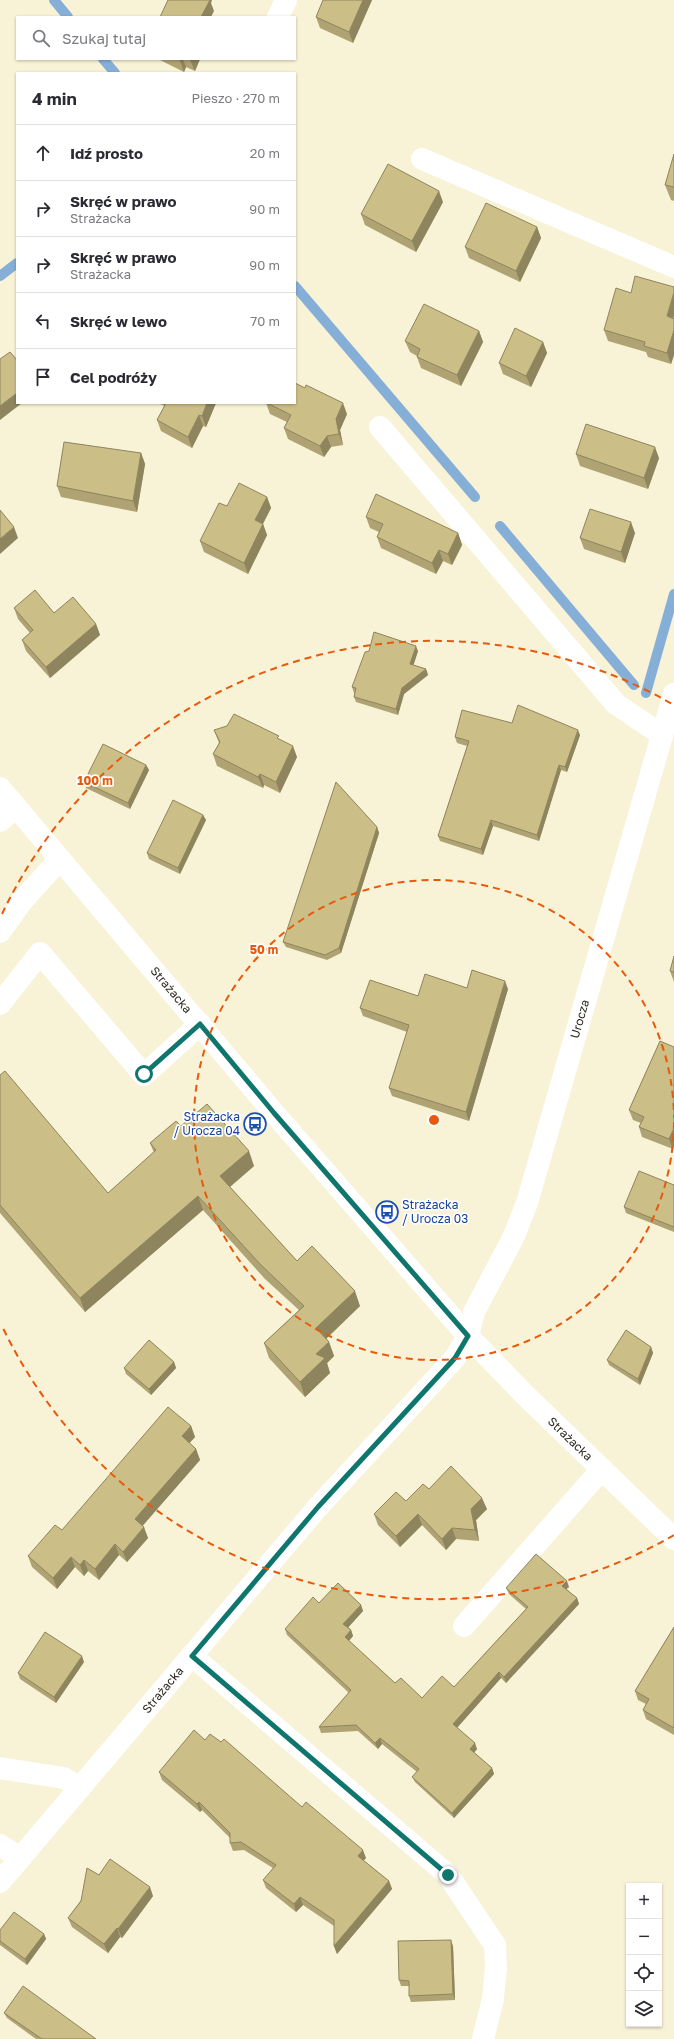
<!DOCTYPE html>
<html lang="pl">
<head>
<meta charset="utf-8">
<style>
  :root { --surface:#fff; --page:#f2f2f3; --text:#2b2b33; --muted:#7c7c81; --line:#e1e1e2 }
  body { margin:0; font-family:"Golos Text",sans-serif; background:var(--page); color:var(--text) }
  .controls { position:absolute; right:12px; bottom:12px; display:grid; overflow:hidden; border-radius:0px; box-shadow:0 1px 3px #0004 }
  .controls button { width:36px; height:36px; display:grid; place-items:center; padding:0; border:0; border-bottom:1px solid var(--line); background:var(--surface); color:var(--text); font:20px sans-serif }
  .stop { position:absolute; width:12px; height:12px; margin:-9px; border:3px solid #0f766e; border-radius:50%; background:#fff }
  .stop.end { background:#0f766e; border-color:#fff; box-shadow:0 1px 4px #0008 }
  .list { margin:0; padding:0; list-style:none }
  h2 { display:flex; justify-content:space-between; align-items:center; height:52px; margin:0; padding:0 16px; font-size:17px }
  h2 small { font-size:13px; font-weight:400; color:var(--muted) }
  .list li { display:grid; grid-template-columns:26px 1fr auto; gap:12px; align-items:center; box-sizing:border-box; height:56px; padding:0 16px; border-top:1px solid var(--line) }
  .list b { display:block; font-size:15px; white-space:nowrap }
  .list p { margin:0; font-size:13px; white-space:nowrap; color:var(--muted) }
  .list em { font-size:13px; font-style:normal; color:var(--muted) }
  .icon { flex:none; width:22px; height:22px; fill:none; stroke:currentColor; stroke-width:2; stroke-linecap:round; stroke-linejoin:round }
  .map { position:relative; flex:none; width:674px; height:2039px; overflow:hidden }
  .search { position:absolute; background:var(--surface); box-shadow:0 1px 3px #0004; left:16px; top:16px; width:280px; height:44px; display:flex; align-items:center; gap:10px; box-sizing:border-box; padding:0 14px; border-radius:0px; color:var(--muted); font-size:15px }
  .panel { position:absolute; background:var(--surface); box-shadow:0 1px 3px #0004; left:16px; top:72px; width:280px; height:332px; border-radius:0px }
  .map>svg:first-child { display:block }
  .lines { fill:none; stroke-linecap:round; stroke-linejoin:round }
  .stream { stroke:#86afd8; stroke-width:10 }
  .minor { stroke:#fff; stroke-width:22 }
  .wall { fill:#afa374 }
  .shaded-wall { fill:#8e855e }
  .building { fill:#cbbe87; stroke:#8e855e }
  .route { stroke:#0f766e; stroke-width:5 }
  .ring { fill:none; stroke:#e8590c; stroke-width:2; stroke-dasharray:7 5 }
  .labels { text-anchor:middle; stroke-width:3.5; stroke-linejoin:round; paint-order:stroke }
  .street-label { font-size:12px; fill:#2e2b21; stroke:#fefefe }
  .transit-label { font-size:12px; fill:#164399; stroke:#fefefe; text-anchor:end }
  .centre { fill:#e8590c; stroke:#fefefe; stroke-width:2 }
  .ring-label { font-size:12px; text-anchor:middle; font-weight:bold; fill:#e8590c; stroke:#fefefe; stroke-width:3.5; stroke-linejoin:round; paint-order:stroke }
</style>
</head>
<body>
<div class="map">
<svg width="674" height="2039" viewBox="0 0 674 2039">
  <rect width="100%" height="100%" fill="#f8f2d6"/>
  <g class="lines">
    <g class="stream">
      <path d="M 54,0 L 68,17"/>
      <path d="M 103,59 L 115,73"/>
      <path d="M 0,276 L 17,263"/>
      <path d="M 295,286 L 475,497"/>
      <path d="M 500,526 L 634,685"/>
      <path d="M 646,693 L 674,594"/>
    </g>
    <g class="minor">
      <path d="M 278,17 L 286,0"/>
      <path d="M 422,159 L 674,267"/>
      <path d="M 380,427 L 616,704 L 662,735"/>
      <path d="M 0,788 L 274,1113 L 468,1336 L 523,1393 L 674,1539"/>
      <path d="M 0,821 L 16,807"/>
      <path d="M 0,932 L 22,901 L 60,859"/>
      <path d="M 0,1004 L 40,953 L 144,1075 L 200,1024"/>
      <path d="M 464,1626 L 602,1469"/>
      <path d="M 192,1656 L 448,1875 L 495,1945 L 496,1967 L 493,1999 L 483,2039"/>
      <path d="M 0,1768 L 64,1778 L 80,1788"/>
      <path d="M 0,1845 L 20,1858"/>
      <path d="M 0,1882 L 318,1507 L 455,1358 L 468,1336 L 474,1312 L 514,1236 L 527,1203 L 674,694"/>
    </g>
  </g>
  <g class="wall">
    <path d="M 372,0 L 353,43 L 320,28 L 316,17 Z"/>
    <path d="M 158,59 L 200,59 L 195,71 L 186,67 L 184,72 Z"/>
    <path d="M 674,154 L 674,201 L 671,200 L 665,185 Z"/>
    <path d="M 443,202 L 416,252 L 365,225 L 361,214 Z"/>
    <path d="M 537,227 L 541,238 L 520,282 L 469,258 L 465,247 Z"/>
    <path d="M 631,293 L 674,319 L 674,355 L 671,364 L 648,357 L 646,352 L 608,341 L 604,330 Z"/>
    <path d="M 479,331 L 483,342 L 461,386 L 421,368 L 417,357 L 417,356 L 410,352 L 405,341 Z"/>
    <path d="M 543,342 L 547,353 L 531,387 L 503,374 L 499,363 Z"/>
    <path d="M 158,403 L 216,403 L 206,427 L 203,426 L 192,448 L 161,431 L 157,420 L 165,406 Z"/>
    <path d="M 266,403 L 295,403 L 347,414 L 340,430 L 343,445 L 331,447 L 324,457 L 288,439 L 284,428 L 287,422 L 270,414 Z"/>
    <path d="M 141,453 L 145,464 L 137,512 L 61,497 L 57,486 Z"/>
    <path d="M 576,454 L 659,458 L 648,489 L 580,466 Z"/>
    <path d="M 267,497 L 271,508 L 263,524 L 267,535 L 248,574 L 204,552 L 200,541 L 227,506 Z"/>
    <path d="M 366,517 L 458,533 L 462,545 L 452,565 L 443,561 L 436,574 L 381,548 L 377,537 L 379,532 L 370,528 Z"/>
    <path d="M 635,533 L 625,563 L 584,549 L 580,538 Z"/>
    <path d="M 14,608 L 54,613 L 96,624 L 100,635 L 50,678 L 26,651 L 22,640 L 30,633 L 18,619 Z"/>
    <path d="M 418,651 L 413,665 L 426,669 L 428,675 L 404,694 L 398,715 L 356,702 L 354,697 L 354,693 L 352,687 Z"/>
    <path d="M 512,723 L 580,735 L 567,772 L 561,770 L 539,841 L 493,826 L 483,855 L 440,841 L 438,836 L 467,746 L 457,743 L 455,737 Z"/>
    <path d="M 214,730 L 280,740 L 297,757 L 280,793 L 264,785 L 263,788 L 217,766 L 213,754 L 219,743 Z"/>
    <path d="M 146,765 L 149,770 L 130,809 L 86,788 L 84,782 Z"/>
    <path d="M 203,815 L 206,820 L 180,874 L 149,859 L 147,853 Z"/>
    <path d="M 377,827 L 379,833 L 341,953 L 327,960 L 286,947 L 283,942 Z"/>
    <path d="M 674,956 L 674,982 L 670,971 Z"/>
    <path d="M 467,988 L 508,989 L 469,1121 L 392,1096 L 389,1088 L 407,1032 L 363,1016 L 360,1008 L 418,996 Z"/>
    <path d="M 660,1041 L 673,1149 L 642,1137 L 639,1127 L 641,1123 L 633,1120 L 629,1110 Z"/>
    <path d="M 0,1075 L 108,1193 L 154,1153 L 150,1143 L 181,1126 L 254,1166 L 230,1187 L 297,1261 L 360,1306 L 326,1338 L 329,1342 L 334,1356 L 327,1363 L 330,1373 L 305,1397 L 269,1358 L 264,1343 L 299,1310 L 265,1279 L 203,1210 L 85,1312 L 0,1213 Z"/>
    <path d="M 674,1185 L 674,1232 L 626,1213 L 624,1207 Z"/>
    <path d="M 651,1347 L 653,1353 L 640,1385 L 609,1365 L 607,1360 Z"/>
    <path d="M 174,1362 L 176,1368 L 151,1395 L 126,1374 L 124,1368 Z"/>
    <path d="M 191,1426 L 195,1437 L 189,1443 L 196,1449 L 200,1460 L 142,1526 L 148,1538 L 127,1562 L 119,1555 L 99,1580 L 88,1571 L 84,1576 L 75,1567 L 57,1589 L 32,1567 L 28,1556 L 62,1530 Z"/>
    <path d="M 429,1489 L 487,1509 L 476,1520 L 479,1541 L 456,1539 L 446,1550 L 422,1525 L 400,1547 L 378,1525 L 374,1514 L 406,1501 Z"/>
    <path d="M 569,1587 L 566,1589 L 577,1598 L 579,1604 L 506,1683 L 501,1678 L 457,1728 L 477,1749 L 474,1753 L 492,1768 L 494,1774 L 454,1818 L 415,1782 L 412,1777 L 417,1772 L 382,1744 L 378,1749 L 358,1731 L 321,1733 L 319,1727 L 349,1693 L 287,1635 L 285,1629 L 319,1603 L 361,1605 L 363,1611 L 348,1627 L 351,1630 L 353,1636 L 349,1641 L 395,1683 L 422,1698 L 454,1687 L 526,1609 L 509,1594 L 506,1588 Z"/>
    <path d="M 674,1627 L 674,1735 L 646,1719 L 643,1710 L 646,1704 L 638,1700 L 635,1691 Z"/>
    <path d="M 84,1662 L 56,1703 L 20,1679 L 18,1673 Z"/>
    <path d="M 205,1740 L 302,1807 L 366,1858 L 363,1860 L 389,1881 L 392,1889 L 337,1954 L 334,1946 L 334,1926 L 303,1905 L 296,1912 L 266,1888 L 263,1880 L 273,1868 L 244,1850 L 233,1851 L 230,1843 L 230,1838 L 202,1810 L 200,1812 L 162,1780 L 159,1772 Z"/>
    <path d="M 99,1875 L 153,1896 L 122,1938 L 120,1937 L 108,1953 L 72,1927 L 68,1918 Z"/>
    <path d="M 0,1930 L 44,1934 L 46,1939 L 27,1965 L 0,1945 Z"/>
    <path d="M 453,1946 L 455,2000 L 411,2002 L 409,1996 L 409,1986 L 401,1986 L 399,1980 Z"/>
    <path d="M 4,2013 L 96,2039 L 36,2039 L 7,2018 Z"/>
  </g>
  <g class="shaded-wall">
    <path d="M 205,0 L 212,0 L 211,3 L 214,11 L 211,17 L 201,17 Z"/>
    <path d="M 363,0 L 372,0 L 353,43 L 349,32 Z"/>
    <path d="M 180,59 L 183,59 L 186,67 L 184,72 L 180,61 Z"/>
    <path d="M 191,59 L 200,59 L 195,71 L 190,60 Z"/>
    <path d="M 439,191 L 443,202 L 416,252 L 412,241 Z"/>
    <path d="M 537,227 L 541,238 L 520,282 L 516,271 Z"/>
    <path d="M 674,292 L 674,316 L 671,327 L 667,316 Z"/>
    <path d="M 674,330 L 674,355 L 671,364 L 667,353 Z"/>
    <path d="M 479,331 L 483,342 L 461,386 L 457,375 Z"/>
    <path d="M 543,342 L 547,353 L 531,387 L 526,376 Z"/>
    <path d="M 17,393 L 17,403 L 22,403 L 0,420 L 0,406 Z"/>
    <path d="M 207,403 L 216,403 L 206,427 L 202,416 Z"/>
    <path d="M 343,403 L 347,414 L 340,430 L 343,445 L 339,434 L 336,419 Z"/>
    <path d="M 199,415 L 203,426 L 192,448 L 188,437 Z"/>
    <path d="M 327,436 L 331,447 L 324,457 L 320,446 Z"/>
    <path d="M 655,447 L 659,458 L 648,489 L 644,478 Z"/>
    <path d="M 141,453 L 145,464 L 137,512 L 133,501 Z"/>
    <path d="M 267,497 L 271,508 L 259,531 L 255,520 Z"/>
    <path d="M 631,522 L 635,533 L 625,563 L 621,552 Z"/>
    <path d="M 263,524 L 267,535 L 248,574 L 244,563 Z"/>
    <path d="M 14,527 L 18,538 L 0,554 L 0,539 Z"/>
    <path d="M 458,533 L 462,545 L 452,565 L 448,554 Z"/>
    <path d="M 439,550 L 443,561 L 436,574 L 432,563 Z"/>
    <path d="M 96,624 L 100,635 L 50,678 L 46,667 Z"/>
    <path d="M 416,646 L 418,651 L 412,670 L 410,664 Z"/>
    <path d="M 426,669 L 428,675 L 404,694 L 398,715 L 396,709 L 402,688 Z"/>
    <path d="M 578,730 L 580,735 L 567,772 L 565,767 Z"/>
    <path d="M 293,746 L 297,757 L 280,793 L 276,782 Z"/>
    <path d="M 146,765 L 149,770 L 130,809 L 128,803 Z"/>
    <path d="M 559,765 L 561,770 L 539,841 L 537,835 Z"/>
    <path d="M 260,774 L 264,785 L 263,788 L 258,777 Z"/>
    <path d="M 203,815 L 206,820 L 180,874 L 178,868 Z"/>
    <path d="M 491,820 L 493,826 L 483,855 L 481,849 Z"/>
    <path d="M 377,827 L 379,833 L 341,953 L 339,948 Z"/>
    <path d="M 505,981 L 508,989 L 469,1121 L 466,1112 Z"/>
    <path d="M 674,1128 L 674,1146 L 673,1149 L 669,1139 Z"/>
    <path d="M 249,1151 L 254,1166 L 225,1191 L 220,1176 Z"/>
    <path d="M 198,1196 L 203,1210 L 85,1312 L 80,1298 Z"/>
    <path d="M 355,1291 L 360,1306 L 322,1343 L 316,1328 Z"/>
    <path d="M 329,1342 L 334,1356 L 327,1363 L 330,1373 L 305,1397 L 300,1382 L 316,1354 Z"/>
    <path d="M 651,1347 L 653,1353 L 640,1385 L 638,1379 Z"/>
    <path d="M 174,1362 L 176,1368 L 151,1395 L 149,1389 Z"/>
    <path d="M 191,1426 L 195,1437 L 186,1447 L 182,1436 Z"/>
    <path d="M 196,1449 L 200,1460 L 139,1530 L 135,1519 Z"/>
    <path d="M 482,1498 L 487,1509 L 476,1520 L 479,1541 L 475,1530 L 471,1509 Z"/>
    <path d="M 418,1514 L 422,1525 L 400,1547 L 396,1536 Z"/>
    <path d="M 144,1527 L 148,1538 L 127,1562 L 123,1552 Z"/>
    <path d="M 452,1528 L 456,1539 L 446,1550 L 442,1539 Z"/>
    <path d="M 115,1544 L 119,1555 L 99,1580 L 95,1569 Z"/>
    <path d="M 71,1557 L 75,1567 L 57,1589 L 53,1578 Z"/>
    <path d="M 84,1560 L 88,1571 L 84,1576 L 80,1565 Z"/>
    <path d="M 567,1581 L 569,1587 L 564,1591 L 562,1586 Z"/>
    <path d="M 577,1598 L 579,1604 L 506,1683 L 504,1677 Z"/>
    <path d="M 361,1605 L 363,1611 L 346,1630 L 343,1624 Z"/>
    <path d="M 351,1630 L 353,1636 L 347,1643 L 345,1637 Z"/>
    <path d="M 82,1656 L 84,1662 L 56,1703 L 54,1697 Z"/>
    <path d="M 499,1672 L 501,1678 L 455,1730 L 453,1724 Z"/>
    <path d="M 380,1738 L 382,1744 L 378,1749 L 375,1743 Z"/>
    <path d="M 475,1743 L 477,1749 L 472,1755 L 470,1749 Z"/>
    <path d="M 492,1768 L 494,1774 L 454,1818 L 452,1813 Z"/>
    <path d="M 199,1802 L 202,1810 L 200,1812 L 197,1804 Z"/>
    <path d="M 363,1850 L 366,1858 L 361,1864 L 358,1856 Z"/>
    <path d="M 389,1881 L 392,1889 L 337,1954 L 334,1946 Z"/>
    <path d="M 150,1887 L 153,1896 L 122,1938 L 118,1929 Z"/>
    <path d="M 300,1897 L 303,1905 L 296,1912 L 294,1904 Z"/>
    <path d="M 117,1928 L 120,1937 L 108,1953 L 104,1944 Z"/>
    <path d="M 44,1934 L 46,1939 L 27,1965 L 25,1959 Z"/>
    <path d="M 451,1940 L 453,1946 L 455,2000 L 453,1994 Z"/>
  </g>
  <g class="building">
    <path d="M 168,0 L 210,0 L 201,17 L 160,17 Z"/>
    <path d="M 323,0 L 363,0 L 349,32 L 316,17 Z"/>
    <path d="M 674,154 L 674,187 L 665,185 Z"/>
    <path d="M 388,164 L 439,191 L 412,241 L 361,214 Z"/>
    <path d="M 486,203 L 537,227 L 516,271 L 465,247 Z"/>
    <path d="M 635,276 L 674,287 L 674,292 L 667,316 L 674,319 L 674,330 L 667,353 L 644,346 L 645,342 L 604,330 L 616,288 L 631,293 Z"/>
    <path d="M 424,304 L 479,331 L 457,375 L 417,357 L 420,349 L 405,341 Z"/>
    <path d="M 515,328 L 543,342 L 526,376 L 499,363 Z"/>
    <path d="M 10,352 L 17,360 L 17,393 L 0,406 L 0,359 Z"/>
    <path d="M 295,383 L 305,388 L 306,385 L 343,403 L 336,419 L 339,434 L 327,436 L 320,446 L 284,428 L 291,415 L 267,403 L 295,403 Z"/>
    <path d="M 166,403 L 207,403 L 202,416 L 199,415 L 188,437 L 157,420 Z"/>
    <path d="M 586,424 L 655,447 L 644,478 L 576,454 Z"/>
    <path d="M 64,442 L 141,453 L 133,501 L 57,486 Z"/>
    <path d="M 239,483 L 267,497 L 255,520 L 263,524 L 244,563 L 200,541 L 219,503 L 227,506 Z"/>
    <path d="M 376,494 L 458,533 L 448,554 L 439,550 L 432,563 L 377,537 L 383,524 L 366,517 Z"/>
    <path d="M 590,509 L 631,522 L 621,552 L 580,538 Z"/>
    <path d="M 0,510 L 14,527 L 0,539 Z"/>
    <path d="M 35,590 L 54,613 L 73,597 L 96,624 L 46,667 L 22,640 L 33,630 L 14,608 Z"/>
    <path d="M 374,632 L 416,646 L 410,664 L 426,669 L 402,688 L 396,709 L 354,697 L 356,688 L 352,687 L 365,652 L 369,651 Z"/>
    <path d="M 518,705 L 578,730 L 565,767 L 559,765 L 537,835 L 491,820 L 481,849 L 438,836 L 469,741 L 455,737 L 462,710 L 512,723 Z"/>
    <path d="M 234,714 L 279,736 L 277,738 L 293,746 L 276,782 L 260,774 L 258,777 L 213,754 L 220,742 L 214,730 L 227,726 Z"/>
    <path d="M 103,744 L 146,765 L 128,803 L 84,782 Z"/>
    <path d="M 336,782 L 377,827 L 339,948 L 325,955 L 283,942 Z"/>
    <path d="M 173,800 L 203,815 L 178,868 L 147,853 Z"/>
    <path d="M 674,956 L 674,972 L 670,971 Z"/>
    <path d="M 472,970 L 505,981 L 466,1112 L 389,1088 L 409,1025 L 360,1008 L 370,980 L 418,996 L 425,974 L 467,988 Z"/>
    <path d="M 660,1041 L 674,1047 L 674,1128 L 669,1139 L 639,1127 L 644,1117 L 629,1110 Z"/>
    <path d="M 5,1071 L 108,1193 L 156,1150 L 150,1143 L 176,1121 L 181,1126 L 207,1104 L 249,1151 L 220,1176 L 297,1261 L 312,1246 L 355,1291 L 316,1328 L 329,1342 L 316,1354 L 325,1358 L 300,1382 L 264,1343 L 304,1306 L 260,1264 L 198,1196 L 80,1298 L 0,1205 L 0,1075 Z"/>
    <path d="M 639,1171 L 674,1185 L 674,1227 L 624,1207 Z"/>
    <path d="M 626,1330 L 651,1347 L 638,1379 L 607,1360 Z"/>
    <path d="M 149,1340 L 174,1362 L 149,1389 L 124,1368 Z"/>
    <path d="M 168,1407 L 191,1426 L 182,1436 L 196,1449 L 135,1519 L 144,1527 L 123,1552 L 115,1544 L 95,1569 L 84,1560 L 80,1565 L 71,1557 L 53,1578 L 28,1556 L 55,1525 L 62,1530 Z"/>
    <path d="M 451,1466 L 482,1498 L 471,1509 L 475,1530 L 452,1528 L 442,1539 L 418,1514 L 396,1536 L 374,1514 L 396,1492 L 406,1501 L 423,1484 L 429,1489 Z"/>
    <path d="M 536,1554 L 567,1581 L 562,1586 L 577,1598 L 504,1677 L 499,1672 L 453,1724 L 475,1743 L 470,1749 L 492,1768 L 452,1813 L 412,1777 L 419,1769 L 380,1738 L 375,1743 L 356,1725 L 319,1727 L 351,1690 L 285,1629 L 313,1597 L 319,1603 L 338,1583 L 361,1605 L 343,1624 L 351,1630 L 345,1637 L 395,1683 L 401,1678 L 422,1698 L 442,1676 L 454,1687 L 528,1607 L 506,1588 Z"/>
    <path d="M 674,1627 L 674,1728 L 643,1710 L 649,1699 L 635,1691 Z"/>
    <path d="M 45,1632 L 82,1656 L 54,1697 L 18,1673 Z"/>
    <path d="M 194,1730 L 205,1740 L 210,1734 L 221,1742 L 224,1739 L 302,1807 L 306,1802 L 363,1850 L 358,1856 L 389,1881 L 334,1946 L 334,1920 L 300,1897 L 294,1904 L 263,1880 L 276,1865 L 241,1842 L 230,1843 L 230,1833 L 199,1802 L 197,1804 L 159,1772 Z"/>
    <path d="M 110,1859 L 150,1887 L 118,1929 L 117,1928 L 104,1944 L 68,1918 L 81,1901 L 87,1868 L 99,1875 Z"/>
    <path d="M 14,1912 L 44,1934 L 25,1959 L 0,1941 L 0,1930 Z"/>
    <path d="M 451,1940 L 453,1994 L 409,1996 L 409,1981 L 399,1980 L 398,1941 Z"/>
    <path d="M 23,1986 L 96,2039 L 42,2039 L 4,2013 Z"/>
  </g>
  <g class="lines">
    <path class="route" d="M 144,1074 L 200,1024 L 274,1113 L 468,1336 L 455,1358 L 318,1507 L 192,1656 L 448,1875"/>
  </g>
  <g class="ring">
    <path d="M674 1122A240 240 0 1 1 674 1118"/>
    <path d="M674 1535A479 479 0 0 1 2 1326M2 914A479 479 0 0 1 674 705"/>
  </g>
  <defs>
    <g id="bus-ring" transform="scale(1.15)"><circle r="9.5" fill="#fefefe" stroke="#1a4fb4" stroke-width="1.5"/><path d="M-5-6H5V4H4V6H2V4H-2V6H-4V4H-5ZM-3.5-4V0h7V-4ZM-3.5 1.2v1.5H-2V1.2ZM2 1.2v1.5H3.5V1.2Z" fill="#1a4fb4"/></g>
  </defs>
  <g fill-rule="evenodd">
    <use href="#bus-ring" x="255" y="1124"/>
    <use href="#bus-ring" x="387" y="1212"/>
  </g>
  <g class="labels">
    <g class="street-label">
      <text transform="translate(171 990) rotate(50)" y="4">Strażacka</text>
      <text transform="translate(580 1019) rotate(-74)" y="4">Urocza</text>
      <text transform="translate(570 1439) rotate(44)" y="4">Strażacka</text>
      <text transform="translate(163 1690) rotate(-50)" y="4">Strażacka</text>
    </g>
    <g class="transit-label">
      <text x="240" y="1121">Strażacka<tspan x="240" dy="14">/ Urocza 04</tspan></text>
      <text x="402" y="1209" text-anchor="start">Strażacka<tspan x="402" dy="14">/ Urocza 03</tspan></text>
    </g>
  </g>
  <circle cx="434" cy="1120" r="6" class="centre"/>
  <g class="ring-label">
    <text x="95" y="785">100 m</text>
    <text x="264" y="954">50 m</text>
  </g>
</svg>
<div class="controls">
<button>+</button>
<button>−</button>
<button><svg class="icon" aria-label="locate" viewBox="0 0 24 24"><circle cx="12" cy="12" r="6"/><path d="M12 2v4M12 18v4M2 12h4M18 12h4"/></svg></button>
<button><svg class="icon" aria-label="layers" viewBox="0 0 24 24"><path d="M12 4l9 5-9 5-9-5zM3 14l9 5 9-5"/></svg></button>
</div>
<div class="stop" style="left:144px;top:1074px"></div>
<div class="stop end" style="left:448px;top:1875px"></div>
<div class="search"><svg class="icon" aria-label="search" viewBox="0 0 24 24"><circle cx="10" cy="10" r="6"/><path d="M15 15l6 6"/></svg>Szukaj tutaj</div>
<section class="panel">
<h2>4 min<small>Pieszo · 270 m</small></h2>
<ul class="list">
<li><svg class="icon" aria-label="ahead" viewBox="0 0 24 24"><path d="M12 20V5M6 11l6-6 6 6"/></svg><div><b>Idź prosto</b></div><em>20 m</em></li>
<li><svg class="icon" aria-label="right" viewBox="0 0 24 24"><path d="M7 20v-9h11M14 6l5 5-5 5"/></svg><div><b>Skręć w prawo</b><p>Strażacka</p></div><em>90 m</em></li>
<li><svg class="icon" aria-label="right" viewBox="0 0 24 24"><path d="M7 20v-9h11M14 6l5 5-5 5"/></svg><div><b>Skręć w prawo</b><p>Strażacka</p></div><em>90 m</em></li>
<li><svg class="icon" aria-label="left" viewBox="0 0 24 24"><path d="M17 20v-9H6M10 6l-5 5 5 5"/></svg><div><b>Skręć w lewo</b></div><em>70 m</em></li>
<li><svg class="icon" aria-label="arrive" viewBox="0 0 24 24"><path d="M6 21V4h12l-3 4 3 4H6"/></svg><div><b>Cel podróży</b></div></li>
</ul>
</section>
</div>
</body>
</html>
